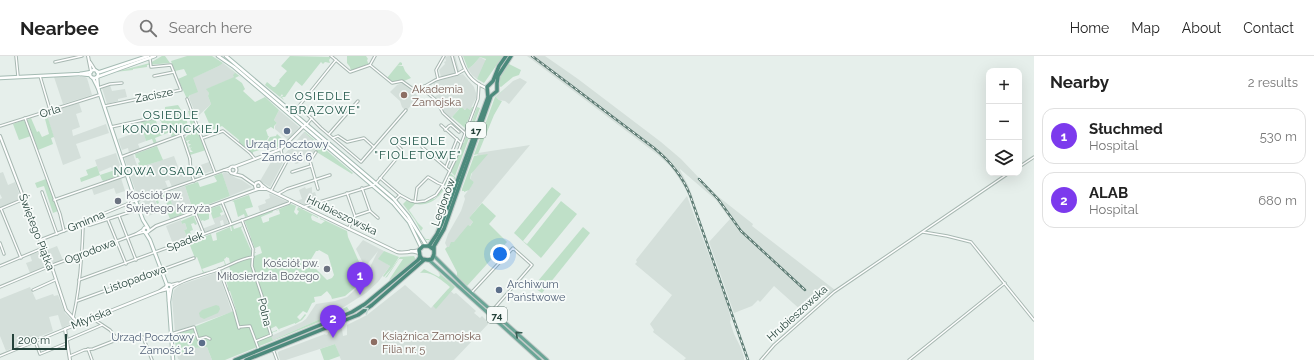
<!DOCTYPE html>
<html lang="en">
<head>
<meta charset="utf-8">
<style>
  :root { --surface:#fff; --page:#f6f6f6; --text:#222; --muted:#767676; --line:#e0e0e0; --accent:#7c3aed }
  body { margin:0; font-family:Raleway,sans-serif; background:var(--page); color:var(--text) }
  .controls { position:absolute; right:12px; top:12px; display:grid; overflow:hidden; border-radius:8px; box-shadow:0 4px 16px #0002 }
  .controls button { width:36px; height:36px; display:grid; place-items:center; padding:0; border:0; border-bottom:1px solid var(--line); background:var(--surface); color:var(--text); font:20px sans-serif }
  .scale { position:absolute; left:12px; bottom:10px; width:55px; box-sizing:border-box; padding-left:4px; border:2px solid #24423a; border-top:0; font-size:11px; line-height:14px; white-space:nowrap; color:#24423a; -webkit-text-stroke:3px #f7fbf9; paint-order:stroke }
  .you { position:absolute; left:500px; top:198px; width:14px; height:14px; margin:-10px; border:3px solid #fff; border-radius:50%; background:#1a73e8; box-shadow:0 0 0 6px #1a73e833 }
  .badge { display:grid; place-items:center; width:26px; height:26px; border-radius:50%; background:var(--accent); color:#fff; font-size:13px; font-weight:700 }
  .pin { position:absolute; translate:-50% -33px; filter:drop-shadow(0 1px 2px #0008) }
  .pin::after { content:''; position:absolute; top:21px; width:14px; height:12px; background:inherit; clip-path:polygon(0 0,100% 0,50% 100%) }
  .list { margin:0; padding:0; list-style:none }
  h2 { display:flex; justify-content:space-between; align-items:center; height:52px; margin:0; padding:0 16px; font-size:17px }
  h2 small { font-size:13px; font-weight:400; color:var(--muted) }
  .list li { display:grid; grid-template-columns:26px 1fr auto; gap:12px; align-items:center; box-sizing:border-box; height:56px; margin:0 8px 8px; padding:0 8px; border:1px solid var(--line); border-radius:12px }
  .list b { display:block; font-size:15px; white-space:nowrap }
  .list p { margin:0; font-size:13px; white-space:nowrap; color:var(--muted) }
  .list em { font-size:13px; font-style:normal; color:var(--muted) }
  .icon { flex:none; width:22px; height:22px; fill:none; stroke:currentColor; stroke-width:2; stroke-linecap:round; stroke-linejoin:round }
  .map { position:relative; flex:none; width:1034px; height:304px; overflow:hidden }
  header { display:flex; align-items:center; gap:24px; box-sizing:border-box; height:56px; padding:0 20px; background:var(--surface); border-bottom:1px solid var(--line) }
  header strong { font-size:19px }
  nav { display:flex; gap:22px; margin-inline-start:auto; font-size:14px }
  .search { width:280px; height:36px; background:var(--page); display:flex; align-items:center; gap:10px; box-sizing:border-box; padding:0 14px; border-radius:22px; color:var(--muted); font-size:15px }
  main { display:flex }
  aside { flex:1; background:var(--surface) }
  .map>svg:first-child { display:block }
  .built { fill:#d4dfda }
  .green { fill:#bfe0c8; fill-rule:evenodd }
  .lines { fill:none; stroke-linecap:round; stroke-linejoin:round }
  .minor-casing { stroke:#a8b8b2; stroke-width:3.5 }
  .tertiary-casing { stroke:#a8b8b2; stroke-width:4 }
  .secondary-casing { stroke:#a4bbb3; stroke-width:4.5 }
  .primary-casing { stroke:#c2cac8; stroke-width:5 }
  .trunk-casing { stroke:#c2cac8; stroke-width:5.5 }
  .minor { stroke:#fff; stroke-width:1.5 }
  .tertiary { stroke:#fff; stroke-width:2 }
  .secondary { stroke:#fff; stroke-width:2.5 }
  .primary { stroke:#6aa596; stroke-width:3 }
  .trunk { stroke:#4c8a7c; stroke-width:3.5 }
  .rail-casing { stroke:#5f7d75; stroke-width:2.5 }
  .rail { stroke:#f7fbf9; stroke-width:1; stroke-dasharray:3; stroke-linecap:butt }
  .oneway { stroke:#c4d9d4 }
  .oneway2 { stroke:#365b51 }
  .education-dot { fill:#8d6e63; stroke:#f7fbf9; stroke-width:1.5 }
  .service-dot { fill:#5c6f8a; stroke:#f7fbf9; stroke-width:1.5 }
  .worship-dot { fill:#6b7280; stroke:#f7fbf9; stroke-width:1.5 }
  .labels { text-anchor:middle; stroke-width:3.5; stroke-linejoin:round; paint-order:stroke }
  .shield { fill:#f7fbf9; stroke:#637a73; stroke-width:1 }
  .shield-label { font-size:10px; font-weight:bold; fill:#24423a }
  .education-label { font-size:11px; fill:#785e54; stroke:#f7fbf9; text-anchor:start }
  .street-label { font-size:11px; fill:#24423a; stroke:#f7fbf9 }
  .service-label { font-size:11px; fill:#4e5e75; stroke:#f7fbf9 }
  .worship-label { font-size:11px; fill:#5b616d; stroke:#f7fbf9; text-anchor:start }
  .neighbourhood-label { font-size:12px; letter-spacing:1px; fill:#1f5548; stroke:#f7fbf9 }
</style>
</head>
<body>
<header>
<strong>Nearbee</strong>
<div class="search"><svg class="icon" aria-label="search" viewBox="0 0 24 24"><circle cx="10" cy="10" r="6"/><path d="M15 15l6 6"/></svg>Search here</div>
<nav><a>Home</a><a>Map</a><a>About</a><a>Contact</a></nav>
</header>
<main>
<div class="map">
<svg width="1034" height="304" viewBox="0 0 1034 304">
  <rect width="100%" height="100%" fill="#e6efeb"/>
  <g class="built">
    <path d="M 448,0 L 455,0 L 459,14 L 459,16 L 441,21 L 439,14 L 445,8 L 444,6 L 446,5 L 445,1 Z"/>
    <path d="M 527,0 L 545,0 L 578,23 L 661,86 L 681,103 L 701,124 L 720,142 L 753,168 L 752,170 L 835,234 L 828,240 L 824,236 L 803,256 L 774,230 L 760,246 L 758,244 L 752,250 L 734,257 L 709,186 L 730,163 L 716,144 L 680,113 L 680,114 L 688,129 L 694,144 L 691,138 L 689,139 L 678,121 L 670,110 L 658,99 Z"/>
    <path d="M 480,1 L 487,5 L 477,23 L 472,19 L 468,13 L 473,9 Z"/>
    <path d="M 223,7 L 235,17 L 235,21 L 207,33 L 209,37 L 208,40 L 211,48 L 197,61 L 189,42 L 190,39 L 192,22 L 219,10 Z"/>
    <path d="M 463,18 L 474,31 L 476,37 L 476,42 L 470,54 L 459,53 L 451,62 L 442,54 L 441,46 L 435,41 L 437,39 L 433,35 L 435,33 L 433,26 Z"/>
    <path d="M 54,21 L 85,21 L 87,22 L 92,39 L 63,48 Z"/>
    <path d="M 520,22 L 527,26 L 509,48 L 505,45 L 499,44 L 496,41 L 513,25 Z"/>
    <path d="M 402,27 L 419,41 L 406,55 L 402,51 L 400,45 L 390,36 L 397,29 Z"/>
    <path d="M 110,29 L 112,35 L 125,33 L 127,41 L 118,43 L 118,45 L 107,48 L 102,32 Z"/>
    <path d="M 79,47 L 82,56 L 76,58 L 80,71 L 72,74 L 73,80 L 106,68 L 109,77 L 76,88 L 81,102 L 63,109 L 46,57 Z"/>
    <path d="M 279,54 L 299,71 L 288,84 L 275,73 L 275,70 L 277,67 L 274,64 Z"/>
    <path d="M 143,74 L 146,85 L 138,88 L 140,93 L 129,97 L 128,92 L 122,94 L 118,83 Z"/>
    <path d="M 304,76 L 318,89 L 310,103 L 296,108 L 289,104 L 289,103 L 284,99 Z"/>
    <path d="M 530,89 L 469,162 L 473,166 L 448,193 L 445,187 L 448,178 L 461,155 L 465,143 L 464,140 L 474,126 L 470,124 L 478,97 Z"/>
    <path d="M 116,97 L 121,112 L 113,115 L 111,111 L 99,116 L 95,104 Z"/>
    <path d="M 133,98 L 138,112 L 174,100 L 180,116 L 184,114 L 183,112 L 187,111 L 188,112 L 190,111 L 192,122 L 189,124 L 190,125 L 172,131 L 169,124 L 165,125 L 168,132 L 138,142 L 124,101 Z"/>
    <path d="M 280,99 L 285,103 L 270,131 L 260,125 L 274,101 Z"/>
    <path d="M 209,106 L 212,115 L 197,120 L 197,122 L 194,123 L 192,116 L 192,112 Z"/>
    <path d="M 3,116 L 8,129 L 15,126 L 21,143 L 0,151 L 0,143 L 2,142 L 0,138 L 0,117 Z"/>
    <path d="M 225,116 L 236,122 L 242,124 L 252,131 L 230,140 L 222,118 Z"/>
    <path d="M 121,122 L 125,135 L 116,138 L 114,132 L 94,139 L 92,133 Z"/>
    <path d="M 185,130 L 191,148 L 174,154 L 168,136 Z"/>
    <path d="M 305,131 L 306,133 L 312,131 L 312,137 L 315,136 L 318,145 L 305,149 L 296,145 L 302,143 L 299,134 Z"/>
    <path d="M 269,138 L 271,138 L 288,146 L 260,156 L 258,150 L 266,147 L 265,144 L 270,142 Z"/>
    <path d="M 687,140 L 726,245 L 731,263 L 730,266 L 734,278 L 741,292 L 744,301 L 744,304 L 684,304 L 686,302 L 653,276 L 654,274 L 650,268 L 672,239 L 635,208 L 637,206 L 636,204 Z"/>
    <path d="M 154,141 L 159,156 L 148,160 L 146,154 L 142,156 L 139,147 Z"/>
    <path d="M 225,158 L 228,167 L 224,169 L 223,164 L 220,165 L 221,170 L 204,177 L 202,173 L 215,168 L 213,163 Z"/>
    <path d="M 181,164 L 182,168 L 185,167 L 187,173 L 184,174 L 188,183 L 173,188 L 166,170 Z"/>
    <path d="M 363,184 L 384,195 L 379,203 L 390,210 L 378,226 L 366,237 L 336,256 L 273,284 L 271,280 L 302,266 L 306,263 L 316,248 L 335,245 L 347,241 L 366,224 L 373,216 L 371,213 L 371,209 L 378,195 L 365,211 L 356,193 Z"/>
    <path d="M 57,190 L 63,204 L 54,208 L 47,194 Z"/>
    <path d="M 42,195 L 48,210 L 30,217 L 26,207 L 32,205 L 30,199 Z"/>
    <path d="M 218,216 L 232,256 L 175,276 L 172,243 L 174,234 L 180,229 Z"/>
    <path d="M 405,229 L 431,252 L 448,233 L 454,238 L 456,237 L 476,255 L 474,257 L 480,262 L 482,260 L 489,267 L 454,304 L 341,304 L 335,288 L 286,304 L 280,304 L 278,298 L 278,296 L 280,295 L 325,278 L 326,279 L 328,278 L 328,276 L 341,272 L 342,273 L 343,280 L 347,279 L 347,269 L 367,259 Z"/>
    <path d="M 30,231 L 36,244 L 53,238 L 54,240 L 58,239 L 65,257 L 72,264 L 72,267 L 62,272 L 58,259 L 49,261 L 53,275 L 6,295 L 0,280 L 0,243 Z"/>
    <path d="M 207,291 L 212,304 L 180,304 L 178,303 L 177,299 L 194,292 Z"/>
  </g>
  <g class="green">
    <path d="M 162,0 L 165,0 L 170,7 L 147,9 L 147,11 L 133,13 L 133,14 L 115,16 L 150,7 Z"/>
    <path d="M 187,0 L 212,0 L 223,7 L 219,10 L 193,22 L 198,36 L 190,39 L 187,43 L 178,23 L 187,19 L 184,13 L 175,15 L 171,5 Z"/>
    <path d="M 290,0 L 331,1 L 329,4 L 330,7 L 325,6 L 323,8 L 321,6 L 302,30 L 296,25 L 285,41 L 282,41 L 284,44 L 280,41 L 283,40 L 282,38 L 280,41 L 265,29 L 267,26 L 273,31 L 275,31 L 280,25 L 279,24 L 287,15 L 281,10 Z"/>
    <path d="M 347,0 L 366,0 L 368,3 L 367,4 L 368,7 L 370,7 L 351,15 L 350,11 L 347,7 Z"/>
    <path d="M 463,0 L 503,0 L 484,27 L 477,23 L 486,3 L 480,1 L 473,9 L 468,13 Z"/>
    <path d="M 400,6 L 402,7 L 402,9 L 397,10 L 403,10 L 405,15 L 411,22 L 404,25 L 401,24 L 393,26 L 387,22 Z"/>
    <path d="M 507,7 L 521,14 L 519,19 L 513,21 L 501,31 L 499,30 C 496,22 503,14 507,7 Z"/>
    <path d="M 227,10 L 242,22 L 239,20 L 235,22 L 242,27 L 245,33 L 243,35 L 255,46 L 265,41 L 279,54 L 274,64 L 277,67 L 274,70 L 274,73 L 271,71 L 266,74 L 268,80 L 269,80 L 267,84 L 268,84 L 270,81 L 276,80 L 277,78 L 286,86 L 282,92 L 281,91 L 279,92 L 274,89 L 253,96 L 253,98 L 252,98 L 239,87 L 239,84 L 222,70 L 212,74 L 204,56 L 211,48 L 208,40 L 209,37 L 206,33 L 234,21 L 233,19 L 235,17 Z"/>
    <path d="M 509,29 L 496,41 L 499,44 L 502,45 L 494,59 L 478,98 L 474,99 L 495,41 Z"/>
    <path d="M 178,49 C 182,55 190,67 188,75 L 177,79 L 177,80 L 172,82 L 170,76 L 155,82 L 157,87 L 154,88 L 152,83 L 146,85 L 140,65 L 155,62 L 160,76 L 165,75 L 161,65 L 158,63 L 169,60 L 170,56 L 165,55 L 165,51 Z"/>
    <path d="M 461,51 L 465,54 L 467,52 L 470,54 L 472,51 L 473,51 L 465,72 L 452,61 Z"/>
    <path d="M 477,51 L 480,52 L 455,120 L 451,116 L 462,87 L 464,87 L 467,74 L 469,74 Z"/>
    <path d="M 188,55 L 190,55 L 206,94 L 190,99 L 187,88 L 186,88 L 184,82 L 185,85 L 187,86 L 190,96 L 193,96 L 190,93 L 192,91 L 190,92 L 189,90 L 191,88 L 189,88 L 188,86 L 190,84 L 186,85 L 185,82 L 189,78 L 190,79 L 191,79 L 191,69 L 189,63 L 190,62 Z"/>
    <path d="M 31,62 L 37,76 L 39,75 L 42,81 L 49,78 L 45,63 L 48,62 L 54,81 L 51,82 L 53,88 L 38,94 L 27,64 Z"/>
    <path d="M 24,64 L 31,80 L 19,84 L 13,68 Z"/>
    <path d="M 304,76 L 305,76 L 347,112 L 353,117 L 352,118 L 315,95 L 318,89 Z"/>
    <path d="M 157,90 L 163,104 L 137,112 L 137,110 L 139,109 L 138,107 L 140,106 L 138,102 L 136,102 L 135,98 Z"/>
    <path d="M 488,98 L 471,118 L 470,123 L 474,126 L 469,134 L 464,136 L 464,135 L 462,135 L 462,133 L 474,100 Z"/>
    <path d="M 97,110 L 100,119 L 121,112 L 123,118 L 104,125 L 102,124 L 100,119 L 81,126 L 80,122 L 88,119 L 86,114 Z"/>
    <path d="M 222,117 L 230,140 L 170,163 L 165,150 L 167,149 L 166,145 L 168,144 L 167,141 L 158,144 L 159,147 L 157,148 L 154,141 L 168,136 L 174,154 L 191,148 L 185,130 L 198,126 L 200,131 L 216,126 L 217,125 L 214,120 Z"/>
    <path d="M 450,117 L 455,121 L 455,122 L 437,172 L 429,184 L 426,184 L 423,179 L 426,183 L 430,183 L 436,173 L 454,121 L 450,120 C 444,136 435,151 415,148 L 409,154 L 418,167 L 423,172 L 421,175 L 422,177 L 415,164 L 403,148 L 407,144 C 416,148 425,147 433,142 L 434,143 L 438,140 L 437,139 L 446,125 L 448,125 L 449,123 L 447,123 Z"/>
    <path d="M 46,123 L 58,155 L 53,157 L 44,130 L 37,132 L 35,127 Z"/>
    <path d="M 552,131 L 561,138 L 523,185 L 527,188 L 561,145 L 577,158 L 541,202 L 514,177 Z"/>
    <path d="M 249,139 L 253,151 L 245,153 L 248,160 L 245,161 L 244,158 L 238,161 L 234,146 L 232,145 Z"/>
    <path d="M 482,147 L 496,160 L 489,168 L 507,186 L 467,230 L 457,220 L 457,216 L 445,193 L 447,191 L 449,191 L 451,186 L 454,186 L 468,169 L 470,170 L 473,166 L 469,162 Z"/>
    <path d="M 219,148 L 197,157 L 221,149 L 220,150 L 223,156 L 220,157 L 221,160 L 213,163 L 211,157 L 209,157 L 209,163 L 204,165 L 203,164 L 201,165 L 199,160 L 197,159 L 197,156 Z"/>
    <path d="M 291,148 L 296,150 L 294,156 L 297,159 L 299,155 L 297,154 L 298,151 L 318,161 L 318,162 L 312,159 L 311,161 L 312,164 L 321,168 L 325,165 L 320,163 L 320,162 L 347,175 L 348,181 L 360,208 L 353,215 L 360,223 L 365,218 L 365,219 L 362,225 L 361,224 L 356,229 L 357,230 L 345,240 L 332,243 L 331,240 L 327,235 L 321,240 L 314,241 L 315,246 L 312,247 L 307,257 L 303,255 L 297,261 L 300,264 L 305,258 L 306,259 L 302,264 L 295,268 L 295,267 L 279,273 L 280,275 L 276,270 L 270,273 L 272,276 L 277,274 L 277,275 L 273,276 L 273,277 L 269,277 L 268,280 L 268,281 L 271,280 L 273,284 L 336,256 L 353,248 L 347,251 L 349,254 L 225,304 L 212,304 L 207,291 L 194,292 L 177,299 L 174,279 L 236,254 L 230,235 L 228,235 L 227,232 L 228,231 L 226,224 L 225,224 L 223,221 L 232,221 L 229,210 L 262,197 L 260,190 L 255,192 L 256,197 L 254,197 L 256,196 L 252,185 L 250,185 L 249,182 L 251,182 L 245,166 L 244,165 L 272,154 L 273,156 L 261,161 L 263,167 L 269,165 L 269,162 L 280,158 L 279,154 L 275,155 ZM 319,194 L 328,199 L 334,219 L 332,222 L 327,224 L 311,208 L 311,207 L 310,205 L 316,195 L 318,195 Z"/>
    <path d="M 195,159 L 196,160 L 194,161 L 197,168 L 195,169 L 194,167 L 191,168 L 193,174 L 190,175 L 192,182 L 188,183 L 184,174 L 187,173 L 185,167 L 182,168 L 181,165 Z"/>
    <path d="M 241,166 L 233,170 L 234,173 L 243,170 L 241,172 L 253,199 L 230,207 L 229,202 L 226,201 L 226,202 L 224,203 L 226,209 L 217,213 L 225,209 L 224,205 L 202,213 L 204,216 L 211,214 L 203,217 L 197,201 L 195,202 L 189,187 L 211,178 L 213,185 L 217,184 L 216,177 L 230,171 L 231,175 L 232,175 L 231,170 Z"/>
    <path d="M 583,171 L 590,177 L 542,237 L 533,231 Z"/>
    <path d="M 384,195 L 399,201 L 392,212 L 384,221 L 383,220 L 390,210 L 378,203 Z"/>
    <path d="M 414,200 L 416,204 L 391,223 L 389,224 L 403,203 L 399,203 L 387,221 L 385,222 L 400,201 Z"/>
    <path d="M 424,213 L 439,221 L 440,219 L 438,216 L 455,231 L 436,253 L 433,250 L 450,231 C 442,224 431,215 420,217 Z"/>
    <path d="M 216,249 L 219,250 L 220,253 L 218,257 L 204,263 L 200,261 L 199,257 L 202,254 Z"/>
    <path d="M 335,288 L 340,300 L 329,304 L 324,304 L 320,293 Z"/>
  </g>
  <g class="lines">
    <g class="minor-casing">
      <g id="minor">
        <path d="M 16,0 L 18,20"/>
        <path d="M 331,0 L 350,16 L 370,9 L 375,0"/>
        <path d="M 336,4 L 299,50 L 321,72 L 361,106 L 406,54"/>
        <path d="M 55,6 L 82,0"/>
        <path d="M 370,9 L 392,27 L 402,25 L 413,33 L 421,32 L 436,44 L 443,57 L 465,77"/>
        <path d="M 457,18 L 464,14"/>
        <path d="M 40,20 L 50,54"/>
        <path d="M 154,20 L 174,16"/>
        <path d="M 438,23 L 457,18 L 452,0"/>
        <path d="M 422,31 C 429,29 432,25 438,23 L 436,14 L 444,0"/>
        <path d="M 98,32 L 110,28 L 122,27"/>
        <path d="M 187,43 L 215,117"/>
        <path d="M 105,50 L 181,34 L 171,9 L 151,11 L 150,3"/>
        <path d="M 25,62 L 60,158 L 64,175"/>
        <path d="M 307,68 L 312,62"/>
        <path d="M 441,69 L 461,87"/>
        <path d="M 0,70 L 99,39"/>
        <path d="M 111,71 L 166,59"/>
        <path d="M 445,74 L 449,70 L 451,69 L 459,76"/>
        <path d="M 329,78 L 358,45"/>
        <path d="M 182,79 L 190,103"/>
        <path d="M 203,82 L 223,75 L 250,97 L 255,103"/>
        <path d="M 333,82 L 338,80 L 347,86 L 364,82 L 374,91"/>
        <path d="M 422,91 L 450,115"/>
        <path d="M 316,96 L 310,105 L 318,133"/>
        <path d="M 121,101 L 189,76"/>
        <path d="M 190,103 L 191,116 L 194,125"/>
        <path d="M 446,111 L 457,83"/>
        <path d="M 1019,111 L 1034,101"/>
        <path d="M 224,114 L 230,115"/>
        <path d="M 292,116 L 311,110"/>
        <path d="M 380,122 L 400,139 L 411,145 L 417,146 L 425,145 L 436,139 L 443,129 L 455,104 L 478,43 L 479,28"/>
        <path d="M 362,132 L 370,155 L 378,162"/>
        <path d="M 271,135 L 287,105 L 282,99 L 281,94"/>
        <path d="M 42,136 L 57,178"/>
        <path d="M 347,137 L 355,160"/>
        <path d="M 278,138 L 287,133 L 330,119"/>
        <path d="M 54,144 L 126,119"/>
        <path d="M 395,144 L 400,139"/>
        <path d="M 222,146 L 231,168"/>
        <path d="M 415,146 L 417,132 L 428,121 L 438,127 L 443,129"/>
        <path d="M 303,151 L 372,130 L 377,126 L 402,96 L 401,93 L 397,89"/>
        <path d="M 0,153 L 24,143"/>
        <path d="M 1,153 L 21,202"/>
        <path d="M 195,156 L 204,178"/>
        <path d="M 119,160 L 136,204"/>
        <path d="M 108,164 L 126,208"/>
        <path d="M 242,164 L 253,193 L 252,210 L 262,240 L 263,253 L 271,279 L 256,285"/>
        <path d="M 83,169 L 90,169 L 136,154"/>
        <path d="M 349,173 L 349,171 L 355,160 L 370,155"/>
        <path d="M 923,176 L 947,180 L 971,186 L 1034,264"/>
        <path d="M 136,178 L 144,176"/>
        <path d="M 40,184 L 79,169 L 82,169 L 88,164 L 132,146 L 230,112"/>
        <path d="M 0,187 L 4,198"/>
        <path d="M 0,210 L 43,192"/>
        <path d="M 219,213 L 234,254 L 239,272"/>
        <path d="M 79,224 L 289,147 L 290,145"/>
        <path d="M 170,229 L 178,227"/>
        <path d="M 0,231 L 50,210 L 136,178 L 144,173"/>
        <path d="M 171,232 C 185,222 205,219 220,213 C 231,209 241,202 253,201"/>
        <path d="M 33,234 L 55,224"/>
        <path d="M 472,236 L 513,192 L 532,209 L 492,255"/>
        <path d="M 77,245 L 194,202"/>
        <path d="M 73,262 C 80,232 82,201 83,171 L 82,169"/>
        <path d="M 92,262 L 110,274 L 118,284"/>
        <path d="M 239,271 L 250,270 L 259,294"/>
        <path d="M 171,278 L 194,271 L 198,283 L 206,281 L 210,283"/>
        <path d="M 67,284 L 102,269"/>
        <path d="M 35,285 L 40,298 L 67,287"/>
        <path d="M 88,293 L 92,304"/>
        <path d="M 273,293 L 277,304"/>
        <path d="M 0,300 L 65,273"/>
        <path d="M 70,300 L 84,294 L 93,293 L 116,284 L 135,283 L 143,281 L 152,304"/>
        <path d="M 761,304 L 774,289 L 834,236 L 1009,117"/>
        <path d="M 909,304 L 1005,227"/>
      </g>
    </g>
    <g class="tertiary-casing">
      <g id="tertiary">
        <path d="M 88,0 L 91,15"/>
        <path d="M 460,0 C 465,16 470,25 486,32"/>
        <path d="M 90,6 L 95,14"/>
        <path d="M 0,80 L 37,177 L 48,199 L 66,254 L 78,267"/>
        <circle cx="233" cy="114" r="3.5"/>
        <path d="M 234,111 L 281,93 L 306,68"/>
        <path d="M 234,118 L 242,120 L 255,129"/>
        <path d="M 262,129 L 267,133 L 397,196 C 404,198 413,195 420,194"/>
        <path d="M 260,133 L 262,131 L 261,128 L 259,126 L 256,127 L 255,130 L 256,133 L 266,133"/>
        <path d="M 149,175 L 156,170 L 258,133"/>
        <path d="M 411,195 L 419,197"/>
        <path d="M 160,235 L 167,230"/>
        <path d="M 70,304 L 65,273 L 160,235 L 168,233"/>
      </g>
    </g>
    <g class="secondary-casing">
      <g id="secondary">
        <path d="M 218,0 L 234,11 L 393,147 L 409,166 L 421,191"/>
        <path d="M 226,0 L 393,142 L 408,160 L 426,189"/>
        <circle cx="94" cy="18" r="4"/>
        <path d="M 97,16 L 100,16 L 148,0"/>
        <path d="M 80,18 L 90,19"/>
        <path d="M 97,21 L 98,32 L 134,140 L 143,164 L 148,172"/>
        <path d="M 97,21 L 155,0"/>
        <path d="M 0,22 L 80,18 L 91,16"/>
        <path d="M 93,22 L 98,32"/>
        <circle cx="146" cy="174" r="2.5"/>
        <path d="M 145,176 L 150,184 L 167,229"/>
        <circle cx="169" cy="231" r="2.5"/>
        <path d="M 168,233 L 173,304"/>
        <path d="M 169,245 L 171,233"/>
      </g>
    </g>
    <g class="primary-casing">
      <g id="primary">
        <path d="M 434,200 L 466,232 L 547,304"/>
        <path d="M 429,204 L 540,304"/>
      </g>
    </g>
    <g class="trunk-casing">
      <g id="trunk">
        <path d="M 429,190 L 437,178 L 442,167 L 488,41 L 487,31 L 493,25 L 499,10 L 506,0"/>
        <path d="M 433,193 L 429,190 L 423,190 L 419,194 L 420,200 L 422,203 L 428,204 L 432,203 L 434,198 L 434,190 L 444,173 L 491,40 L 497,35 L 497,27 L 498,20 L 511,0"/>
        <path d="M 235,304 L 352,256 L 365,248 L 418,204 L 420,201"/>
        <path d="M 246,304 L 358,259 L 372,249 L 424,204"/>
      </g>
    </g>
    <use href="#minor" class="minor"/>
    <use href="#tertiary" class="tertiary"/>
    <use href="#secondary" class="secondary"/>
    <use href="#primary" class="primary"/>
    <use href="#trunk" class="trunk"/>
    <g class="rail-casing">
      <g id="rail">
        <path d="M 532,0 L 654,92 C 670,105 682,119 690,139 L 748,304"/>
        <path d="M 699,123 L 718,143 L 741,175 L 805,234"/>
      </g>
    </g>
    <use href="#rail" class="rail"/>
  </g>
  <defs><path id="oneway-chevron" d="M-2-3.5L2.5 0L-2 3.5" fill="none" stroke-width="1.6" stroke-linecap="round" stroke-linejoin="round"/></defs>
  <use class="oneway" href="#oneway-chevron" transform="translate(366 254) rotate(-35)"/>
  <use class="oneway2" href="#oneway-chevron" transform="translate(518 278) rotate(-138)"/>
  <g class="education-dot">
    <circle cx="404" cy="39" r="4"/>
    <circle cx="374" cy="286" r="4"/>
  </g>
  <g class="service-dot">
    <circle cx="287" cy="75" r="4"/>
    <circle cx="499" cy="234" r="4"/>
    <circle cx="202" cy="287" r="4"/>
  </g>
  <g class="worship-dot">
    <circle cx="118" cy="145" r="4"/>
    <circle cx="327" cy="213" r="4"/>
  </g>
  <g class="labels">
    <g class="shield">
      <rect x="466" y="66" width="20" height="16" rx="3"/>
      <rect x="487" y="251" width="20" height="16" rx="3"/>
    </g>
    <g class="shield-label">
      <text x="476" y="78">17</text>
      <text x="497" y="263">74</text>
    </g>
    <g class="education-label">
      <text x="412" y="37">Akademia<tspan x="412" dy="13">Zamojska</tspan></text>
      <text x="382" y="284">Książnica Zamojska<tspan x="382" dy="13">Filia nr. 5</tspan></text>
    </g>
    <g class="street-label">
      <text transform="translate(154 39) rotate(-11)" y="4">Zacisze</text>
      <text transform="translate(50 55) rotate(-17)" y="4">Orla</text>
      <text transform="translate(443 146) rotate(-70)" y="4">Legionów</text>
      <text transform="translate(342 159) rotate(26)" y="4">Hrubieszowska</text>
      <text transform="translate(86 165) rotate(-23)" y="4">Gminna</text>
      <text transform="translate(37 176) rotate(69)" y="4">Świętego Piątka</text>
      <text transform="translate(185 185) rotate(-21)" y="4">Spadek</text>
      <text transform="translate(90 195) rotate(-21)" y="4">Ogrodowa</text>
      <text transform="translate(135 223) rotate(-20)" y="4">Listopadowa</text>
      <text transform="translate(265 256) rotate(77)" y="4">Polna</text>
      <text transform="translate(797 257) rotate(-42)" y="4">Hrubieszowska</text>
      <text transform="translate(91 262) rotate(-22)" y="4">Młyńska</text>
    </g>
    <g class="service-label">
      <text x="287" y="92">Urząd Pocztowy<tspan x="287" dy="13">Zamość 6</tspan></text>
      <text x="507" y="232" text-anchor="start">Archiwum<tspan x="507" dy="13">Państwowe</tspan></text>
      <text x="194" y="285" text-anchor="end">Urząd Pocztowy<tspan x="194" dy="13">Zamość 12</tspan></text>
    </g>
    <g class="worship-label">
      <text x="126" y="143">Kościół pw.<tspan x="126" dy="13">Świętego Krzyża</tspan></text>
      <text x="319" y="211" text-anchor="end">Kościół pw.<tspan x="319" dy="13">Miłosierdzia Bożego</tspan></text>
    </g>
    <g class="neighbourhood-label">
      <text x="323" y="44">OSIEDLE<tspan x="323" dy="14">"BRĄZOWE"</tspan></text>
      <text x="171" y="63">OSIEDLE<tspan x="171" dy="14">KONOPNICKIEJ</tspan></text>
      <text x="418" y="89">OSIEDLE<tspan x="418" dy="14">"FIOLETOWE"</tspan></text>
      <text x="159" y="119">NOWA OSADA</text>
    </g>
  </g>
</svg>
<div class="controls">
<button>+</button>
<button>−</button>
<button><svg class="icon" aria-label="layers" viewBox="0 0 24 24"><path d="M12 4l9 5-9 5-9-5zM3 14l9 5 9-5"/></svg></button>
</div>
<div class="scale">200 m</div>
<div class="you"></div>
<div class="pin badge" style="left:360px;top:239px">1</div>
<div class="pin badge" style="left:333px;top:282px">2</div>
</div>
<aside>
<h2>Nearby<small>2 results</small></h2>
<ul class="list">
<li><span class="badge">1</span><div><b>Słuchmed</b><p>Hospital</p></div><em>530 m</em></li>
<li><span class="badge">2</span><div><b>ALAB</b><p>Hospital</p></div><em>680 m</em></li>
</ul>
</aside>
</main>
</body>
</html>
